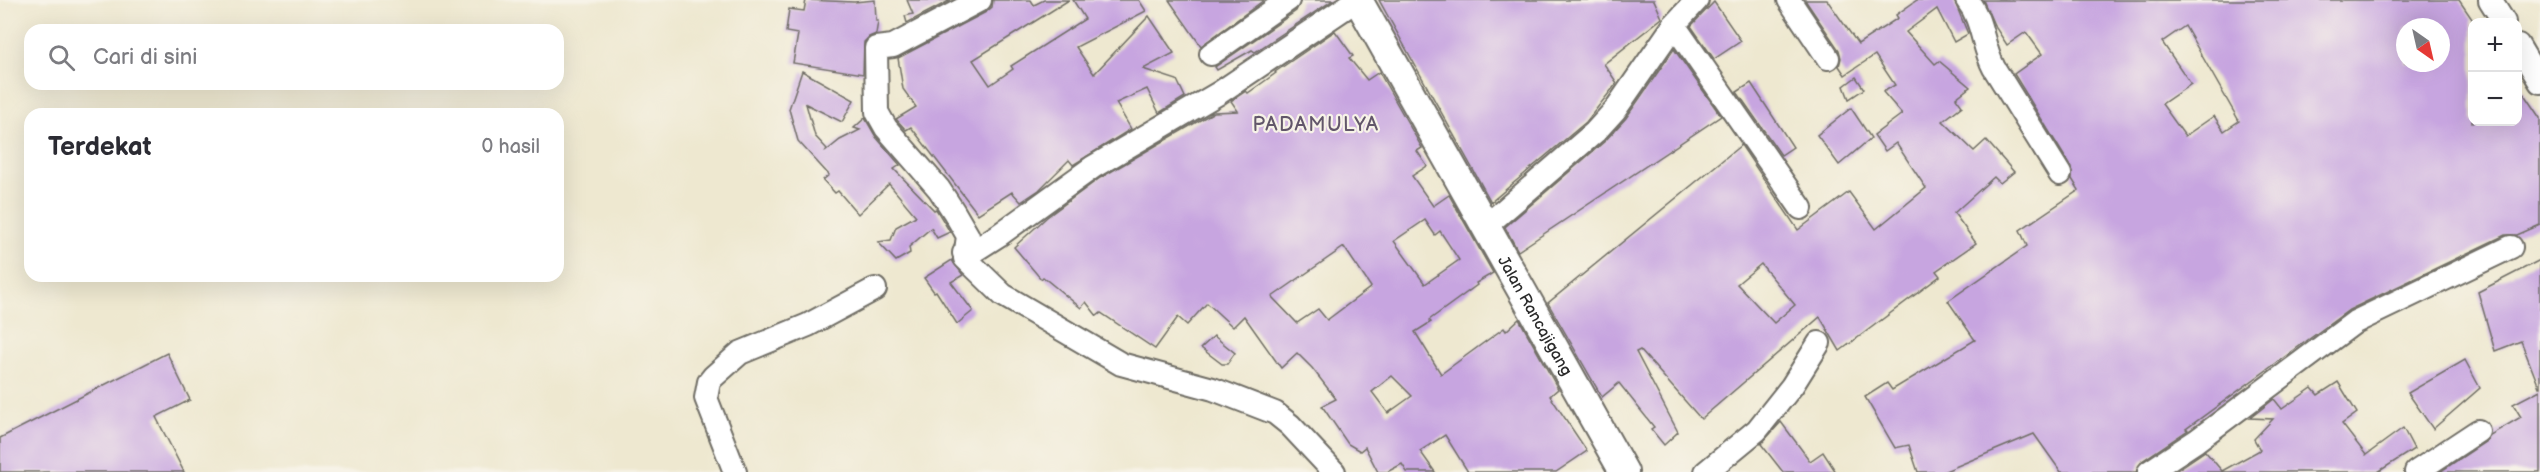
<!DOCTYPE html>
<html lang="id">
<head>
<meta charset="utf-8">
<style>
  :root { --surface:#fff; --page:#f7f7f7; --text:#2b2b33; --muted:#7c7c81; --line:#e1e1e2 }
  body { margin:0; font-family:"Balsamiq Sans",sans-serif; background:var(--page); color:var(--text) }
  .controls { position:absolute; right:18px; top:18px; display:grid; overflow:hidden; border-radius:12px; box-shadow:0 6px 24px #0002 }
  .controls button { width:54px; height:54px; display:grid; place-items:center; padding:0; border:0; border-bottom:2px solid var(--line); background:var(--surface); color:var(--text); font:30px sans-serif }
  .compass { position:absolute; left:2396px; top:18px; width:54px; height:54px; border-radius:50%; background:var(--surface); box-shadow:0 6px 24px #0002; rotate:146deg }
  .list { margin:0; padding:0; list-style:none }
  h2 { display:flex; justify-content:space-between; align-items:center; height:78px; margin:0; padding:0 24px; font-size:26px }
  h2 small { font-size:20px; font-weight:400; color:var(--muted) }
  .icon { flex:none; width:33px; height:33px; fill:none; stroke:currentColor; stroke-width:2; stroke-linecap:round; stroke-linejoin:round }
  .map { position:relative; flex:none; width:2540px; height:472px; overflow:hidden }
  .search { position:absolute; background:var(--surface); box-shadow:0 6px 24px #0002; left:24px; top:24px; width:540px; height:66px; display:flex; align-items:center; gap:15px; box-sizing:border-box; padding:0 21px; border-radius:18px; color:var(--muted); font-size:22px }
  .panel { position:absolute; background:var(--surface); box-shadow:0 6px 24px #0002; left:24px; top:108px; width:540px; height:174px; border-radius:18px }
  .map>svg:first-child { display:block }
  .building { fill:#c7a5e0; fill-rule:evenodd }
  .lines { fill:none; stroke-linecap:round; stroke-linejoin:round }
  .minor-casing { stroke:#6f6d65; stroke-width:26 }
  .major-casing { stroke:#6f6d65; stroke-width:32 }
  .minor { stroke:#fff; stroke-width:22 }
  .major { stroke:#fff; stroke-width:28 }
  .labels { text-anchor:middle; stroke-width:4.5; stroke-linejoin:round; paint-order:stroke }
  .street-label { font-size:16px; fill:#2b2b2b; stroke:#f7f3e8 }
  .quarter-label { font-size:20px; letter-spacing:1.5px; fill:#62566a; stroke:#f7f3e8 }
</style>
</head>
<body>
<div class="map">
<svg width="2540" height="472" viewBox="0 0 2540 472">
  <rect width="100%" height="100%" fill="#f7f3e8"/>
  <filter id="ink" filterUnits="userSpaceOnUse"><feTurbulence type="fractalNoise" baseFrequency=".0167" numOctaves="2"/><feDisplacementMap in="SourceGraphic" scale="12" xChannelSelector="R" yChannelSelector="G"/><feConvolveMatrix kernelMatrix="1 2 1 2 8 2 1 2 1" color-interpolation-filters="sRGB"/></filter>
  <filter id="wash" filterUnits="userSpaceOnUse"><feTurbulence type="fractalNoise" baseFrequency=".008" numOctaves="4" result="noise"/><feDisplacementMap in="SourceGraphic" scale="24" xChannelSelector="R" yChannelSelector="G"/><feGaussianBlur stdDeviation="1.35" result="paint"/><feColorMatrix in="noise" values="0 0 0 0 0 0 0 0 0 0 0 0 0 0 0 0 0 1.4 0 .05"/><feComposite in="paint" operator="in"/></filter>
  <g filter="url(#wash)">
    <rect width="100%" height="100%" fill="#eee8d0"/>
    <g id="blocks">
      <g class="building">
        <path d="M 806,0 L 854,2 L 875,0 L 876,21 L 878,21 L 876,34 L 869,37 L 864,42 L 863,74 L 793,63 L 798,34 L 786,32 L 789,9 L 804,11 Z"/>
        <path d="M 907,0 L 951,0 L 907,23 L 905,16 L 913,14 Z"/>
        <path d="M 993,0 L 1031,0 L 1034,5 L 1044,0 L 1069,0 L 973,60 L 990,85 L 1013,69 L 1011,66 L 1085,19 L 1073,0 L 1139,0 L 1146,11 L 1076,47 L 1094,74 L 1149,16 L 1174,53 L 1143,69 L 1177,80 L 1185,97 L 1159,113 L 1147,89 L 1116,103 L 1131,129 L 1073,165 L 1069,160 L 1039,190 L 1021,202 L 1012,192 L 978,214 L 911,127 L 906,130 L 896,119 L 916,107 L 903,89 L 898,58 L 986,12 L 992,7 Z"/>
        <path d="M 1169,0 L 1264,0 L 1201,46 Z"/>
        <path d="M 1301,0 L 1333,0 L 1255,52 L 1252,50 L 1217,70 L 1215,67 L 1296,11 Z"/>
        <path d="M 1379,0 L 1654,0 L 1662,18 L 1604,64 L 1617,83 L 1586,122 L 1491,202 Z"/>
        <path d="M 1805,0 L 1827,0 L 1858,44 L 1898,18 L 1896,15 L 1917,0 L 1954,0 L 1968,34 L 1954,42 L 1937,9 L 1906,32 L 1935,64 L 1939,61 L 1970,87 L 1956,98 L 1962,106 L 1943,121 L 1974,151 L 1986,140 L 2014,172 L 2000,183 L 1994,177 L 1954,213 L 1976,243 L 1936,271 L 1940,276 L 1840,351 L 1820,317 L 1701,419 L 1640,350 L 1636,352 L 1678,432 L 1664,445 L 1651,429 L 1654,427 L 1619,383 L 1602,397 L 1548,303 L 1741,145 L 1798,230 L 1849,192 L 1876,229 L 1926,188 L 1896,143 L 1885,151 L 1874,135 L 1902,114 L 1883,92 L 1895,85 L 1875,55 L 1845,75 L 1839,66 L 1841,58 L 1839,50 ZM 1761,264 L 1795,305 L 1774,323 L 1737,284 Z"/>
        <path d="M 1983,0 L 2459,0 L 2472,19 L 2472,122 L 2517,122 L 2517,84 L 2540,118 L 2540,225 L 2517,235 L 2505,235 L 2349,310 L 2186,429 L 2188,430 L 2142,461 L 2136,472 L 2061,472 L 2034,434 L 1943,472 L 1918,472 L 1909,445 L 1895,448 L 1865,397 L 1887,383 L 1892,390 L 1975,340 L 1948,301 L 2027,246 L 2020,230 L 2079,190 L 2072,179 L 2071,167 L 2014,74 L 2042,54 L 2026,32 L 2007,45 L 1994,25 ZM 2185,26 L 2239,121 L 2224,131 L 2214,116 L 2185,136 L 2162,104 L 2191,84 L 2162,42 ZM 2405,27 L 2441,27 L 2441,63 L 2405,63 Z"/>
        <path d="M 1714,2 L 1741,41 L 1714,59 L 1691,26 Z"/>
        <path d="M 1335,31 L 1353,56 L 1349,58 L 1367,80 L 1379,72 L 1422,148 L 1417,151 L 1427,166 L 1412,176 L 1433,206 L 1449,195 L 1493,273 L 1476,283 L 1477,285 L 1429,320 L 1431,322 L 1415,332 L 1441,374 L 1504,328 L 1506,331 L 1519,319 L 1558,389 L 1550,396 L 1587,451 L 1556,472 L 1468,472 L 1445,435 L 1420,451 L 1435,472 L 1407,472 L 1402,464 L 1387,472 L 1378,472 L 1365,447 L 1360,451 L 1348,444 L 1322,406 L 1336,399 L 1312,368 L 1297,353 L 1281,368 L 1244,316 L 1233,327 L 1207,303 L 1187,325 L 1178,317 L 1155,349 L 1101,313 L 1097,316 L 1086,302 L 1081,308 L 1043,277 L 1041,279 L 1014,247 L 1047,217 L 1100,178 L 1214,112 L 1238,111 L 1231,101 L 1246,91 L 1248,93 L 1276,73 L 1275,72 ZM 1425,220 L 1435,235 L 1440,231 L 1459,260 L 1425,284 L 1394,241 ZM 1344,247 L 1371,287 L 1327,320 L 1318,309 L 1297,323 L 1272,297 ZM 1392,376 L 1412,396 L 1388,413 L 1372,392 Z"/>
        <path d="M 1674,49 L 1721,116 L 1518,251 L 1505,227 L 1605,141 L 1626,118 Z"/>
        <path d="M 802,71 L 854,100 L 842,122 L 806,104 L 815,136 L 827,149 L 825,152 L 840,140 L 860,130 L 854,128 L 865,118 L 876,137 L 900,165 L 894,169 L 934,210 L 936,209 L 950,232 L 937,238 L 931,228 L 909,247 L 910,253 L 896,261 L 878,242 L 891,240 L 896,227 L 916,216 L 889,184 L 858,214 L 838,191 L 835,193 L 823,180 L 829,175 L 798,141 L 789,109 Z"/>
        <path d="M 1856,77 L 1864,89 L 1849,99 L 1844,86 Z"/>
        <path d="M 1751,83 L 1793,147 L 1781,155 L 1737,92 Z"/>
        <path d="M 1851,108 L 1871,138 L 1839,165 L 1817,135 Z"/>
        <path d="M 952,260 L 963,275 L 951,282 L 973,311 L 957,324 L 936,291 L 934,292 L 924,278 Z"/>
        <path d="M 2540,260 L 2540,387 L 2539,387 L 2521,341 L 2495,351 L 2478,292 Z"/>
        <path d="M 1214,336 L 1235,353 L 1227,364 L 1222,364 L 1201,348 Z"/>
        <path d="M 167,353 L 190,400 L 156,417 L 184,472 L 0,472 L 0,438 Z"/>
        <path d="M 2465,360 L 2480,388 L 2433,429 L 2408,393 Z"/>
        <path d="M 2338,382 L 2357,413 L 2342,424 L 2366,455 L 2403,428 L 2414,449 L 2378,472 L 2174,472 L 2205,451 L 2222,471 L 2260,450 L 2254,439 L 2273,419 L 2250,418 L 2274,399 L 2282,409 L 2312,388 L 2318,395 Z"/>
        <path d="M 2540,390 L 2540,472 L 2440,472 L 2485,442 L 2490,435 L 2521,417 L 2513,404 Z"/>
        <path d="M 1781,422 L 1810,461 L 1823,452 L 1836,472 L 1783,472 L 1761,444 Z"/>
      </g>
    </g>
  </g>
  <g filter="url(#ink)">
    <use href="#blocks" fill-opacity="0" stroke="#6f6d65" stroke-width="1.5"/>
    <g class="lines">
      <g class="minor-casing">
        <g id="minor">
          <path d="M 980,0 L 893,46 L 876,48 L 877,112 L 886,128 L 939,189 L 954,212 L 968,236 L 965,258 L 1003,295 L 1121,364 L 1213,389 L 1275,413 L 1290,425 L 1334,472"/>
          <path d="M 1789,0 L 1828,58"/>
          <path d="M 1967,0 C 1983,20 1982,46 1994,68 L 2060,174"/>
          <path d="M 2490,0 L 2504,22"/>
          <path d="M 1674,25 L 1801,208"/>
          <path d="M 2518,45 L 2540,82"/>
          <path d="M 1211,54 L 1288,0"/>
          <path d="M 1487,225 L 1595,132 L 1615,110 L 1674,25 L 1697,0"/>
          <path d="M 964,253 L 977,249 L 999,235 L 1093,167 L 1219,93 L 1357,0"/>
          <path d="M 735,472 L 706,398 L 709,382 L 713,377 L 740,353 L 808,325 L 875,289"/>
          <path d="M 1706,472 L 1757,430 L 1792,386 L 1819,343"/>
          <path d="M 2149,472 L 2196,441 L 2355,322 L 2511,247"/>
          <path d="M 2416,472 L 2478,431"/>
        </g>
      </g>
      <g class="major-casing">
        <g id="major">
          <path id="s1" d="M 1358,0 L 1624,472"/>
        </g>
      </g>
      <use href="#minor" class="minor"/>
      <use href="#major" class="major"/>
    </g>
  </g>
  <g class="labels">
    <g class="street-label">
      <text dy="6" stroke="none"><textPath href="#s1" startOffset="362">Jalan Rancajigang</textPath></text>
    </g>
    <g class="quarter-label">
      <text x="1316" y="131">PADAMULYA</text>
    </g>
  </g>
</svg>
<div class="controls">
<button>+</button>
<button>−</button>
</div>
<svg class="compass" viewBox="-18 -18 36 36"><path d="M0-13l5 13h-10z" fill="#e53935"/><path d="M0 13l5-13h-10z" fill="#7c7c81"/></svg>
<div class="search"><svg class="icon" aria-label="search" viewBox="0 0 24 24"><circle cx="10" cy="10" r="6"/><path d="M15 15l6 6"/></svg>Cari di sini</div>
<section class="panel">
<h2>Terdekat<small>0 hasil</small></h2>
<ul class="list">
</ul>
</section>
</div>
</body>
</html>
